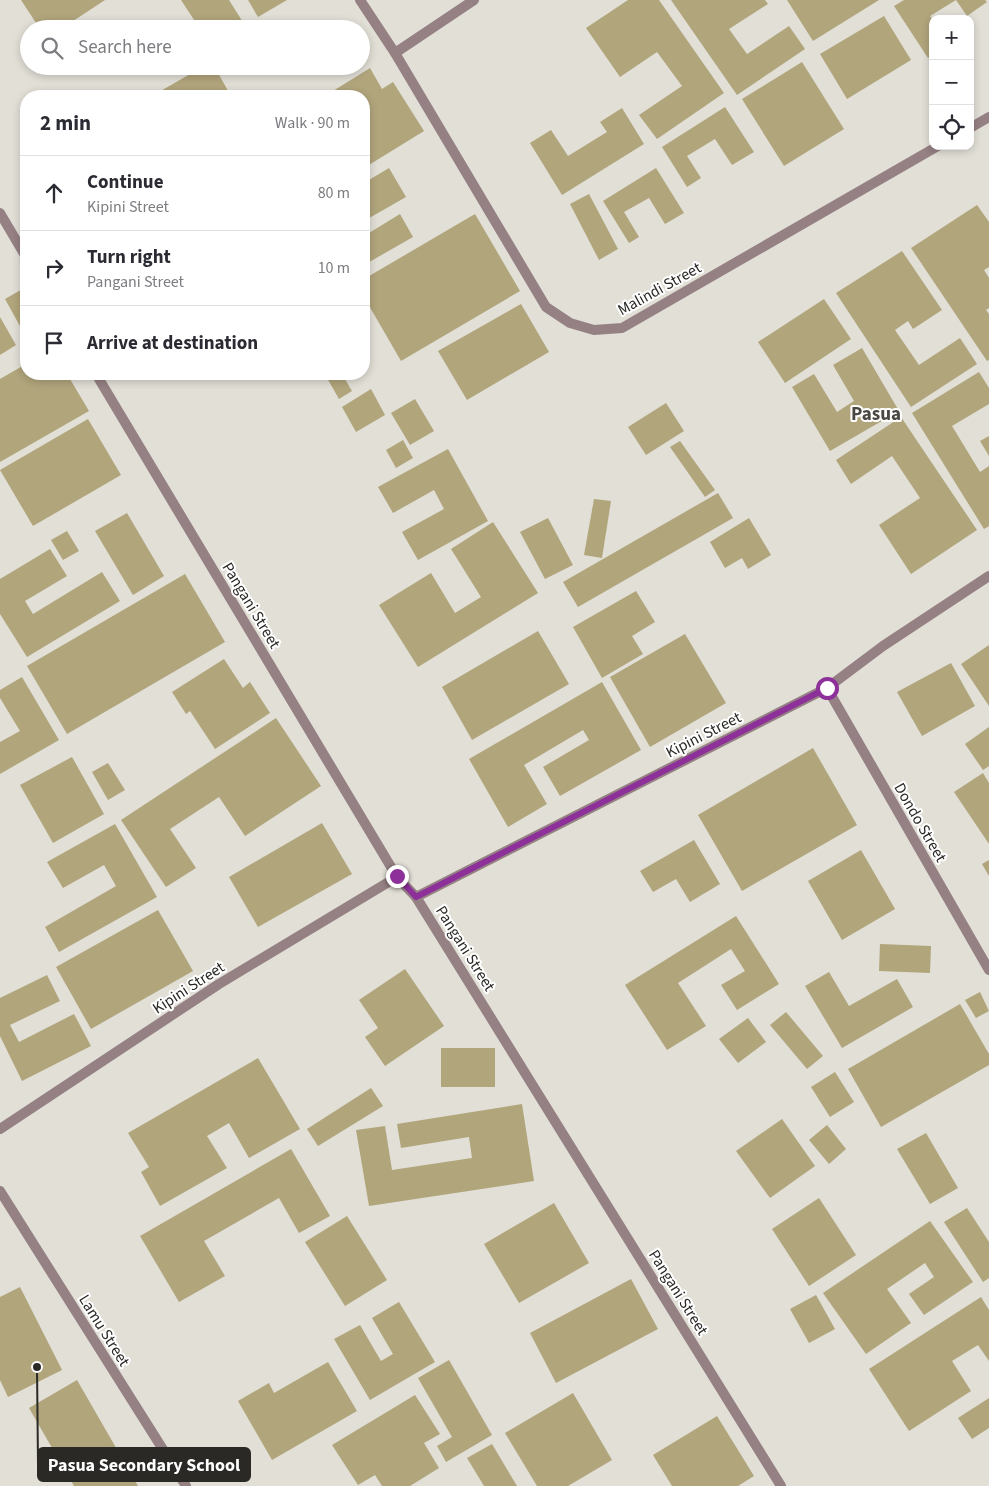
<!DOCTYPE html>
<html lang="en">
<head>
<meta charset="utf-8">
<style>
  :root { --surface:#fff; --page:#f2f2f3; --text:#2b2b33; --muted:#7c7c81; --line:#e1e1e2 }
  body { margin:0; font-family:"Source Sans 3",sans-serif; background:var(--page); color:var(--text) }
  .controls { position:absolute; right:15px; top:15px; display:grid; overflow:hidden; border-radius:10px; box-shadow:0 2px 8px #0003 }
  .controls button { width:45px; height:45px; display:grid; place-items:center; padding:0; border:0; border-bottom:1px solid var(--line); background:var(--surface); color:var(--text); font:25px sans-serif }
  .stop { position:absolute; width:15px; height:15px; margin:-11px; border:4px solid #8d309a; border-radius:50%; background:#fff }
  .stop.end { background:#8d309a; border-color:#fff; box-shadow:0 1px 5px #0008 }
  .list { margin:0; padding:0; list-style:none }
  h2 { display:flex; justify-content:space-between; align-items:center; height:65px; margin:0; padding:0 20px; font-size:21px }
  h2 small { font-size:16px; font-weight:400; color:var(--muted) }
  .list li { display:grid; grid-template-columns:32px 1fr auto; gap:15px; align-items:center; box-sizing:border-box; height:75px; padding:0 20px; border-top:1px solid var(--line) }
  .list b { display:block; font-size:19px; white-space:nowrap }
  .list p { margin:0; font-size:16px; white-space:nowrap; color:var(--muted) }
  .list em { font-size:16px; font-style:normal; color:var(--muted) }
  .icon { flex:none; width:28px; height:28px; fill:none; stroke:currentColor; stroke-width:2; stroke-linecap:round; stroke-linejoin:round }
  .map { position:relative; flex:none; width:989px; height:1486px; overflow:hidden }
  .search { position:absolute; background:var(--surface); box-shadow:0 2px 8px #0003; left:20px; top:20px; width:350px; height:55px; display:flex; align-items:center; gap:12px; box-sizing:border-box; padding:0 18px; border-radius:28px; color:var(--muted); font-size:19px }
  .panel { position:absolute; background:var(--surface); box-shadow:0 2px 8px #0003; left:20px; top:90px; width:350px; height:290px; border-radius:20px }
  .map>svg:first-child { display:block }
  .building { fill:#b1a57c }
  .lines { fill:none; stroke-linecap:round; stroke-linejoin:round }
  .minor { stroke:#958084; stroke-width:10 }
  .route { stroke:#8d309a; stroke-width:6 }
  .labels { text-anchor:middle; stroke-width:4; stroke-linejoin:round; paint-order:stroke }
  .street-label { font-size:16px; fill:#2a2926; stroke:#fff }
  .quarter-label { font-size:19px; font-weight:bold; fill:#4a4841; stroke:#fff }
  .leader { fill:none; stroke:#2a2926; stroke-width:2 }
  .callout-dot { fill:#2a2926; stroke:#fff; stroke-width:2 }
  .callout { fill:#2a2926; stroke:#2a2926; stroke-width:2 }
  .callout-label { font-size:18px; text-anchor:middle; font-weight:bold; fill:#fff }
</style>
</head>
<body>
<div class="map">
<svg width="989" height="1486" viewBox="0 0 989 1486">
  <rect width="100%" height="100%" fill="#e1dfd6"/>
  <g class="building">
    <path d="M 21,0 L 105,0 L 61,29 L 40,29 Z"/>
    <path d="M 181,0 L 229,0 L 246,27 L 243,29 L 200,29 Z"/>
    <path d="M 248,0 L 287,0 L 258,17 Z"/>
    <path d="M 628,0 L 659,0 L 724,93 L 657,139 L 639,115 L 682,86 L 657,52 L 620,77 L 586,28 Z"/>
    <path d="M 671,0 L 765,0 L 768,4 L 729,29 L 747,54 L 789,26 L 805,49 L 737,95 Z"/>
    <path d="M 787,0 L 879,0 L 813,41 Z"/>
    <path d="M 904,0 L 956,0 L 930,16 L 933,20 L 933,55 L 928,58 L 894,6 Z"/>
    <path d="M 956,0 L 985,0 L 987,2 L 967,16 Z"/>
    <path d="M 884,16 L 911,60 L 847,99 L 820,54 Z"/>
    <path d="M 802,62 L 844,129 L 784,166 L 742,99 Z"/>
    <path d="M 204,66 L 214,66 L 231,96 L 152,96 Z"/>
    <path d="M 370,68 L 382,89 L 393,82 L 424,131 L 364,168 L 364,96 L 325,96 Z"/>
    <path d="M 725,107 L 754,152 L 732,165 L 715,139 L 687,156 L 701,178 L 687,187 L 662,147 Z"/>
    <path d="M 622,108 L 644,144 L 562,195 L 530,143 L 551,130 L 568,156 L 607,132 L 600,122 Z"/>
    <path d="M 389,168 L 406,197 L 364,221 L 364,183 Z"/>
    <path d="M 656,168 L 684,213 L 665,224 L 649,198 L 624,212 L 639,237 L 629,243 L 603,201 Z"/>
    <path d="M 589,194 L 618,249 L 599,260 L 570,204 Z"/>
    <path d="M 977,205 L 989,222 L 989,267 L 984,270 L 989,278 L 989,308 L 986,310 L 989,314 L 989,360 L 987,361 L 911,248 Z"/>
    <path d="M 400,214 L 413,237 L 364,265 L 364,225 L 369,233 Z"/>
    <path d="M 475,214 L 520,291 L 401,361 L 364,297 L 364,279 Z"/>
    <path d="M 902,251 L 942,310 L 913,329 L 908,321 L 895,330 L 919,365 L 960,338 L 977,364 L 911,407 L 836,293 Z"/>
    <path d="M 26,287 L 26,337 L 5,299 Z"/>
    <path d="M 824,299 L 851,339 L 785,383 L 758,342 Z"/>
    <path d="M 521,304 L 549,352 L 467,400 L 438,351 Z"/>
    <path d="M 0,317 L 16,345 L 0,355 Z"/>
    <path d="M 862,348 L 899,411 L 830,451 L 792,387 L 814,374 L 837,412 L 854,401 L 833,365 Z"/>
    <path d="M 26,364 L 26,374 L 67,374 L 89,411 L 0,462 L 0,379 Z"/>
    <path d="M 979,372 L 989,388 L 989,404 L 952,426 L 980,472 L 989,466 L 989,526 L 984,529 L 912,413 Z"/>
    <path d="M 334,374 L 342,374 L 352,391 L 339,399 L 327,378 Z"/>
    <path d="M 371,389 L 385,415 L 356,432 L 342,407 Z"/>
    <path d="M 415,399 L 434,431 L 410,445 L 391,413 Z"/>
    <path d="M 666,403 L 684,431 L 646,455 L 628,427 Z"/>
    <path d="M 901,417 L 977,530 L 911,574 L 879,525 L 920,498 L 892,456 L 851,484 L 836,460 Z"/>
    <path d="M 88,419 L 121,475 L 33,526 L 0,470 Z"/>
    <path d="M 989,436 L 989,456 L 980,441 Z"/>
    <path d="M 403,440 L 413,458 L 396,468 L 386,450 Z"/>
    <path d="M 680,441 L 715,490 L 705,497 L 670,447 Z"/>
    <path d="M 448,449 L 488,521 L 418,560 L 402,532 L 444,509 L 434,490 L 393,513 L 378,487 Z"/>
    <path d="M 718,493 L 733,518 L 578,607 L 563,582 Z"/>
    <path d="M 594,499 L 611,501 L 602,558 L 584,555 Z"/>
    <path d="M 127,513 L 164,576 L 133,595 L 95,531 Z"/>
    <path d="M 548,518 L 573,565 L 545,579 L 520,532 Z"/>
    <path d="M 749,518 L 771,555 L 748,569 L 742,558 L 725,568 L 710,542 Z"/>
    <path d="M 493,522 L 538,593 L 418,667 L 379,605 L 431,573 L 455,613 L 481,597 L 451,549 Z"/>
    <path d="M 67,531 L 79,551 L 63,560 L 51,540 Z"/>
    <path d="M 50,549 L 67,576 L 25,601 L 33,614 L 102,572 L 120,601 L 27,657 L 0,614 L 0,579 Z"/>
    <path d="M 185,574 L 225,642 L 67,734 L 27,666 Z"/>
    <path d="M 636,591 L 655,622 L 632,636 L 643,654 L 602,678 L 573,627 Z"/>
    <path d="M 538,631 L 569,684 L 472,740 L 442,687 Z"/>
    <path d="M 685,634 L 726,703 L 650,747 L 610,677 Z"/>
    <path d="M 989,645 L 989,706 L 961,664 Z"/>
    <path d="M 224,659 L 243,688 L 250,682 L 270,713 L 215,749 L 190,711 L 186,714 L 172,692 Z"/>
    <path d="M 951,663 L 975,706 L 922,736 L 897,692 Z"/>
    <path d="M 22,677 L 59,740 L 0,774 L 0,742 L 20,731 L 0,698 L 0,690 Z"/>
    <path d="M 602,682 L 641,750 L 560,796 L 543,767 L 589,740 L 583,730 L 524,765 L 547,804 L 508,827 L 469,759 Z"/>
    <path d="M 276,718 L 321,786 L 245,836 L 219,797 L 170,829 L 196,868 L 166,887 L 121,820 Z"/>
    <path d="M 989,727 L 989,766 L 983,770 L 965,744 Z"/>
    <path d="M 813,748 L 857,825 L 742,891 L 698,815 Z"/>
    <path d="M 72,757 L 104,814 L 53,843 L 20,785 Z"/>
    <path d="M 108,763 L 125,790 L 108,800 L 92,772 Z"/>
    <path d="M 983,773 L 989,783 L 989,844 L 954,792 Z"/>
    <path d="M 322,823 L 352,874 L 258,927 L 229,877 Z"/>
    <path d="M 115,824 L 157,897 L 59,952 L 45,927 L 116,886 L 104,865 L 63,888 L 47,862 Z"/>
    <path d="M 694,840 L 720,884 L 690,902 L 676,879 L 653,892 L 640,871 Z"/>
    <path d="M 861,850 L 895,909 L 842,940 L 808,881 Z"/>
    <path d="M 989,860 L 989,876 L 982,864 Z"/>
    <path d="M 158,910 L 193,971 L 91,1029 L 56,967 Z"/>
    <path d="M 736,916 L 779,984 L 737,1010 L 721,985 L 745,971 L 731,949 L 678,983 L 706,1026 L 667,1050 L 625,985 Z"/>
    <path d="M 880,944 L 931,946 L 930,973 L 879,971 Z"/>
    <path d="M 405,969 L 444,1026 L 385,1066 L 365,1037 L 378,1028 L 359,1000 Z"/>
    <path d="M 829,972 L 849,1006 L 897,979 L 913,1007 L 842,1048 L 805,986 Z"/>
    <path d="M 47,975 L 60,1001 L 10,1025 L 19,1042 L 74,1014 L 91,1046 L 22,1081 L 0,1036 L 0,998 Z"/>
    <path d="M 980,992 L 989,1011 L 976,1018 L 965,1000 Z"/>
    <path d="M 960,1004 L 989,1054 L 989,1065 L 881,1127 L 848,1069 Z"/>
    <path d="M 786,1012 L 823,1056 L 807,1069 L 770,1025 Z"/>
    <path d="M 748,1018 L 766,1042 L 738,1063 L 719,1039 Z"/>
    <rect x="441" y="1048" width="54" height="39"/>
    <path d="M 258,1058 L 300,1129 L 249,1158 L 229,1123 L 207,1136 L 227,1168 L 160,1206 L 141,1172 L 149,1167 L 128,1133 Z"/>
    <path d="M 835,1072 L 854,1102 L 830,1117 L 811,1087 Z"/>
    <path d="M 371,1088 L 383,1106 L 318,1146 L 307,1129 Z"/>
    <path d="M 522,1104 L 534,1181 L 369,1206 L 356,1130 L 385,1126 L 392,1170 L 472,1158 L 469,1137 L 401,1148 L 397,1124 Z"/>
    <path d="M 782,1119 L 815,1166 L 770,1198 L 736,1151 Z"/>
    <path d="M 827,1125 L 846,1149 L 829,1164 L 809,1140 Z"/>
    <path d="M 926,1133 L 958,1188 L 930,1204 L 897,1149 Z"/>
    <path d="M 291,1149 L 330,1216 L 299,1233 L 279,1198 L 204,1241 L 225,1276 L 179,1302 L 140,1236 Z"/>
    <path d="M 819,1198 L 856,1255 L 809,1286 L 772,1229 Z"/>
    <path d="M 554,1203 L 589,1263 L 519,1303 L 484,1244 Z"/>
    <path d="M 967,1208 L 989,1242 L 989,1278 L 983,1282 L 944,1222 Z"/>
    <path d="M 347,1216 L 387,1280 L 345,1306 L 305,1242 Z"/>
    <path d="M 930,1221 L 973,1282 L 924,1315 L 909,1294 L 934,1277 L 925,1263 L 887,1289 L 911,1323 L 866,1354 L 823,1293 Z"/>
    <path d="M 631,1279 L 658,1329 L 556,1383 L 530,1333 Z"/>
    <path d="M 20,1287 L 62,1370 L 8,1397 L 0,1380 L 0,1297 Z"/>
    <path d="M 816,1295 L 835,1329 L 809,1343 L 790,1309 Z"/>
    <path d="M 981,1297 L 989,1310 L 989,1361 L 978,1345 L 952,1361 L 971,1391 L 909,1431 L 869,1369 Z"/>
    <path d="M 399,1302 L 435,1362 L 370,1400 L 334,1339 L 360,1325 L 381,1361 L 393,1354 L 372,1318 Z"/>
    <path d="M 449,1360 L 492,1435 L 446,1462 L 437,1446 L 452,1437 L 418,1378 Z"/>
    <path d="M 328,1362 L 357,1411 L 272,1460 L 238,1401 L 269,1383 L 274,1393 Z"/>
    <path d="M 77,1380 L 138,1486 L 74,1486 L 29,1408 Z"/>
    <path d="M 573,1393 L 612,1460 L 568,1486 L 537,1486 L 505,1433 Z"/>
    <path d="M 415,1395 L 440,1434 L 424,1443 L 439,1468 L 410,1486 L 382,1486 L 375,1475 L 358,1485 L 332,1445 Z"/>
    <path d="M 989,1398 L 989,1428 L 972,1439 L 958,1418 Z"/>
    <path d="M 717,1416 L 754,1476 L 738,1486 L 672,1486 L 653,1455 Z"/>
    <path d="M 492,1444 L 517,1486 L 484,1486 L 467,1458 Z"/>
  </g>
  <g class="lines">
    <g class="minor">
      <path d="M 360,0 L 395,53 L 546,307 L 570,323 L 594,330 L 622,328 L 938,146"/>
      <path d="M 395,53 L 474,0"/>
      <path d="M 970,128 L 989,117"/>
      <path d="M 0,213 L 26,257"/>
      <path d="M 96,374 L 397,877 L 416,897 L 781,1486"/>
      <path d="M 827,688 L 989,970"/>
      <path d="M 416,897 L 827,688 L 883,646 L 989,576"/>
      <path d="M 0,1129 L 219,984 L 397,877"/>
      <path d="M 0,1191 L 186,1486"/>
    </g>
  </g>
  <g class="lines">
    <path class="route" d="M 397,876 L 416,897 L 827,688"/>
  </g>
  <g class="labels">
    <g class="street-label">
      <text transform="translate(659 288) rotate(-29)" y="6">Malindi Street</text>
      <text transform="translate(252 605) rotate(59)" y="6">Pangani Street</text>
      <text transform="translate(703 734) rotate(-27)" y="6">Kipini Street</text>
      <text transform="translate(921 822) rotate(60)" y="6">Dondo Street</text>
      <text transform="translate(466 948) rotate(58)" y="6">Pangani Street</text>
      <text transform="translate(188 987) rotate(-33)" y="6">Kipini Street</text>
      <text transform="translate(679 1292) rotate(58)" y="6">Pangani Street</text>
      <text transform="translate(105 1330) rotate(58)" y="6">Lamu Street</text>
    </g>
    <g class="quarter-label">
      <text x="876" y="420">Pasua</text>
    </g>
  </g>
  <path class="leader" d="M37 1367L38 1464"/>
  <circle class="callout-dot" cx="37" cy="1367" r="5"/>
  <rect class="callout" x="38" y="1448" width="212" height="33" rx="5"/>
  <g class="callout-label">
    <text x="144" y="1471">Pasua Secondary School</text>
  </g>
</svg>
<div class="controls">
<button>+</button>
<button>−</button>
<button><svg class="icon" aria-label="locate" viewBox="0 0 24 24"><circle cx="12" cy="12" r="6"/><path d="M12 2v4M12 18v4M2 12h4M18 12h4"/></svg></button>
</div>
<div class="stop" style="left:827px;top:688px"></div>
<div class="stop end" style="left:397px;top:876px"></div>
<div class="search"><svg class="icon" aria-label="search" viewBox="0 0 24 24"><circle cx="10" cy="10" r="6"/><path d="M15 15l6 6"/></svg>Search here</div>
<section class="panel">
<h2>2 min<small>Walk · 90 m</small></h2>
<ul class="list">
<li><svg class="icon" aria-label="ahead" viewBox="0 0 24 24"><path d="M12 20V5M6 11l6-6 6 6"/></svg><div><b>Continue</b><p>Kipini Street</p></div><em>80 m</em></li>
<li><svg class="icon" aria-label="right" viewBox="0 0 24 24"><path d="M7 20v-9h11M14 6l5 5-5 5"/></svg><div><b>Turn right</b><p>Pangani Street</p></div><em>10 m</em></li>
<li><svg class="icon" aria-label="arrive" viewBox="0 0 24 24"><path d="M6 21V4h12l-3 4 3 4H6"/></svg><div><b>Arrive at destination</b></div></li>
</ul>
</section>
</div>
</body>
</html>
